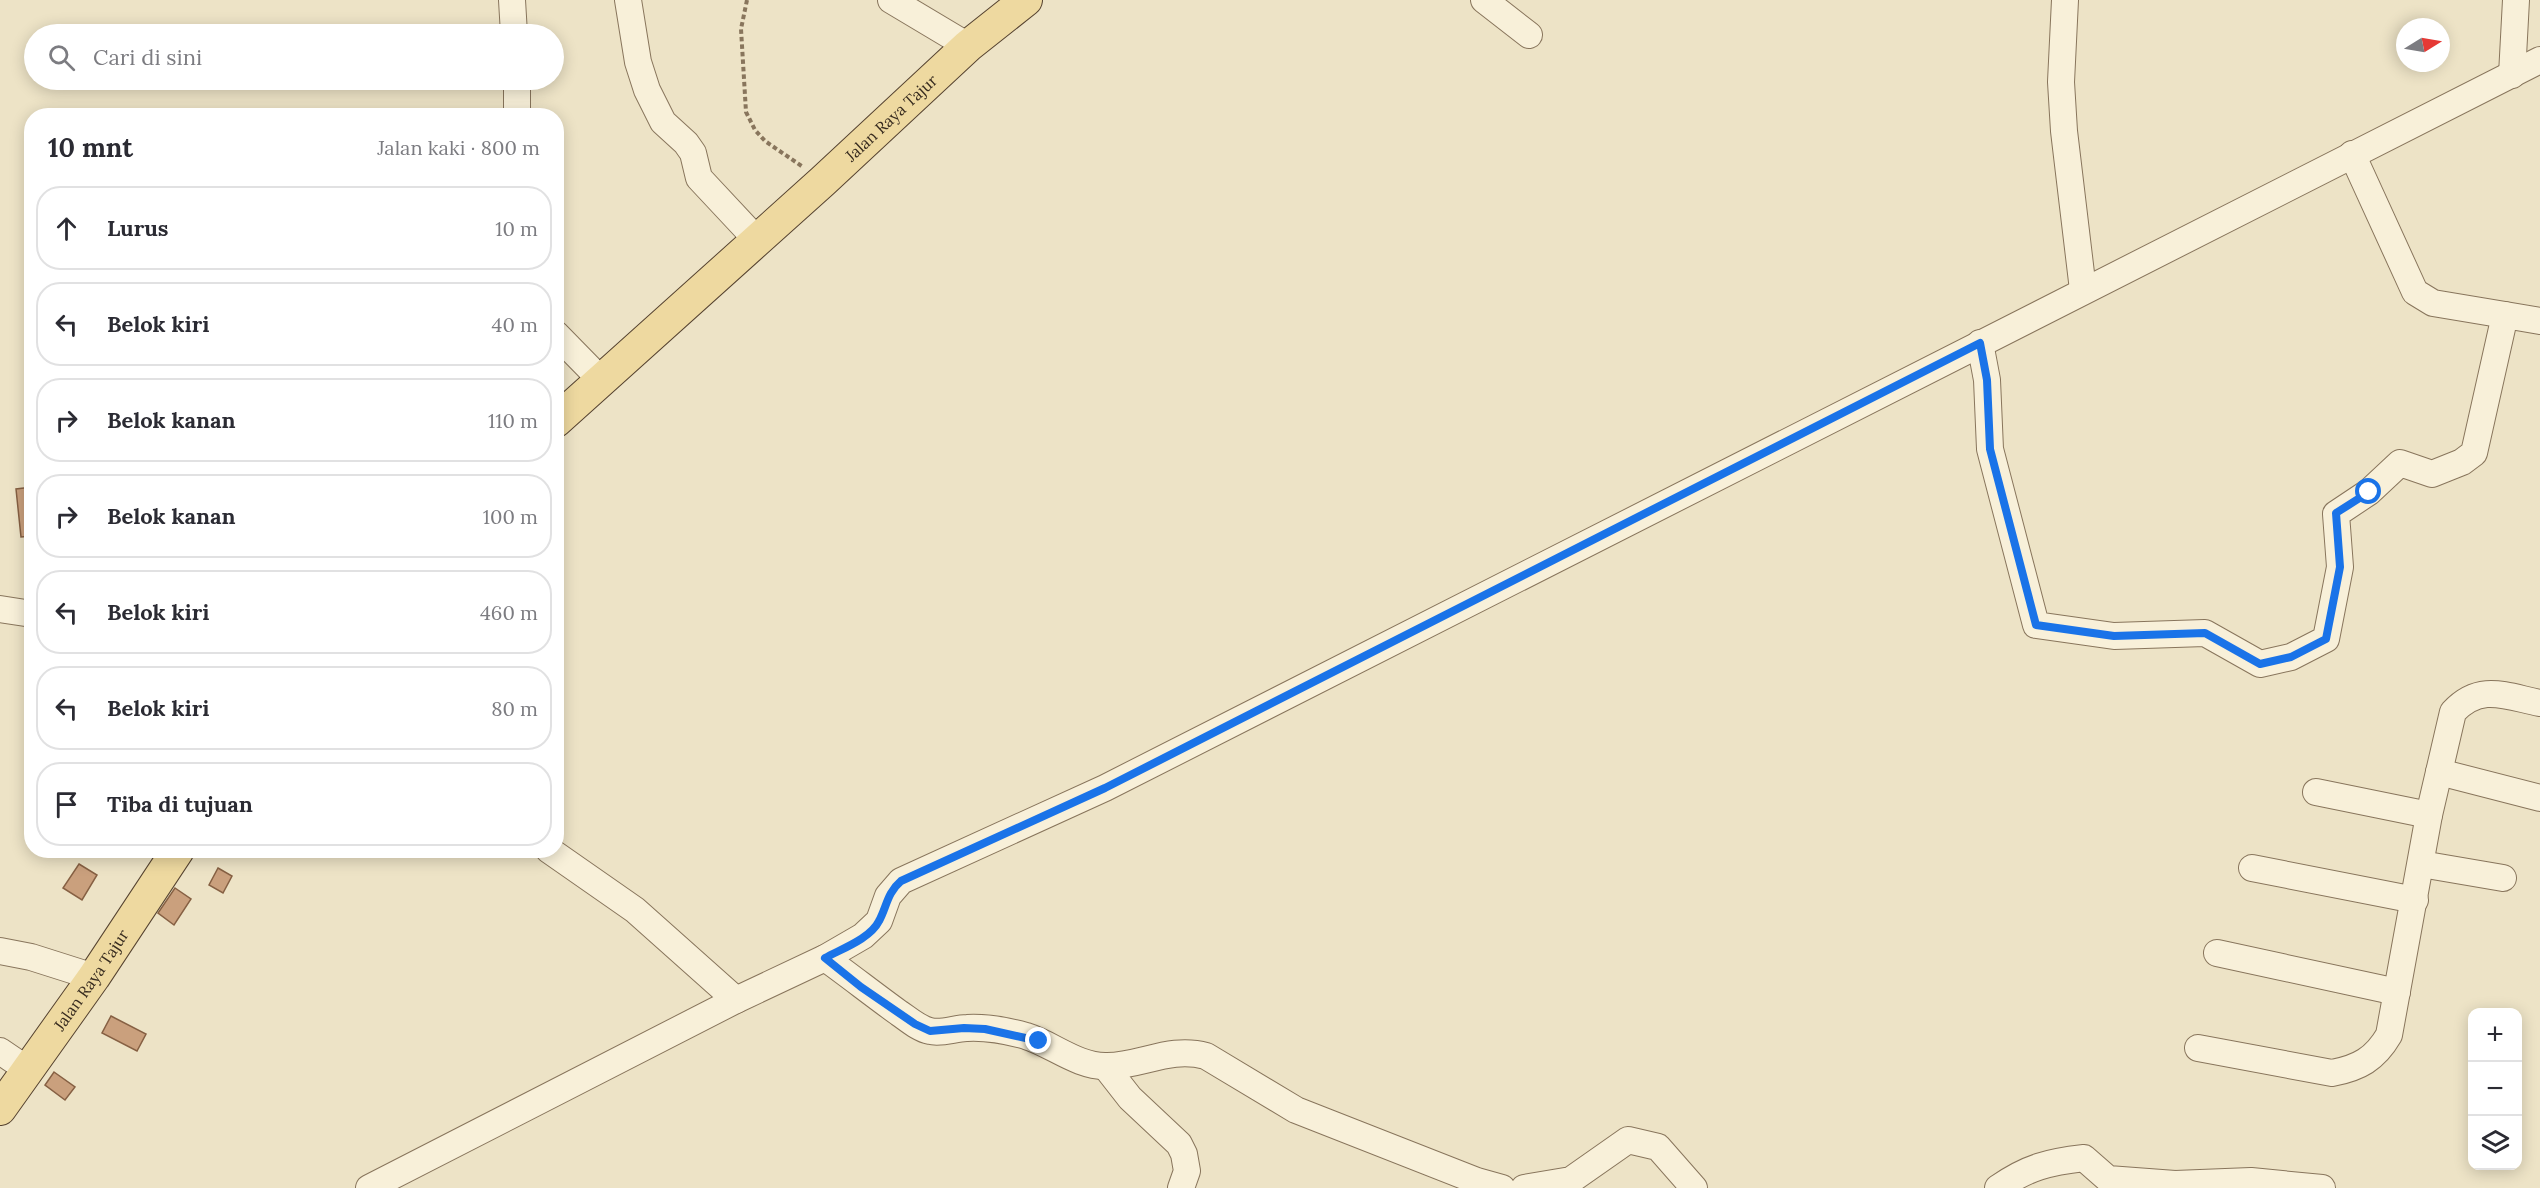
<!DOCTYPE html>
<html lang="id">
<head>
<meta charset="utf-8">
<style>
  :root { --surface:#fff; --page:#f2f2f3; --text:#2b2b33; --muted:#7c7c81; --line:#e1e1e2 }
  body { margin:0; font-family:Lora,serif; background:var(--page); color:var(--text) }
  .controls { position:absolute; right:18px; bottom:18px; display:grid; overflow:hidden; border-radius:12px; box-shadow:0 3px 15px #0003 }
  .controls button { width:54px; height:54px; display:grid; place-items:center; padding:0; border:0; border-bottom:2px solid var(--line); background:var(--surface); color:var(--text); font:30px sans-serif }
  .compass { position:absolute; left:2396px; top:18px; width:54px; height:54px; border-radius:50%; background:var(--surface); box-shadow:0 3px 15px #0003; rotate:79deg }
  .stop { position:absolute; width:18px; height:18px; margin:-14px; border:4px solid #1a73e8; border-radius:50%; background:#fff }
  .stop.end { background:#1a73e8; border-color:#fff; box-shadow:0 2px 6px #0008 }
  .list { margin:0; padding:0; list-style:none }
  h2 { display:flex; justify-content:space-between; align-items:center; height:78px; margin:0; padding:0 24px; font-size:26px }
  h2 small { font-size:20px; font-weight:400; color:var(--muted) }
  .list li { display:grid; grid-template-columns:39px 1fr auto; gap:18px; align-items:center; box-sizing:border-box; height:84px; margin:0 12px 12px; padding:0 12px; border:2px solid var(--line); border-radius:24px }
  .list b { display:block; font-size:22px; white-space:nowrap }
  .list em { font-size:20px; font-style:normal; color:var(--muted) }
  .icon { flex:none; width:33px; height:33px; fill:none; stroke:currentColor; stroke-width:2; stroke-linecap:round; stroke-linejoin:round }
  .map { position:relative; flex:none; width:2540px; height:1188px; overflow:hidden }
  .search { position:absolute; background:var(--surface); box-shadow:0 3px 15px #0003; left:24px; top:24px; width:540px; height:66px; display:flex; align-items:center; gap:15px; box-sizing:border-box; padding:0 21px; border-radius:33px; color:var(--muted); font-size:22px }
  .panel { position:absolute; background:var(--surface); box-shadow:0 3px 15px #0003; left:24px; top:108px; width:540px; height:750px; border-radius:24px }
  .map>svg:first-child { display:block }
  .building { fill:#caa07d; stroke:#866043; stroke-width:1.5 }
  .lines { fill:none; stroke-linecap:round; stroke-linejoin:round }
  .minor-casing { stroke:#88755c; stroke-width:28 }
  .major-casing { stroke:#564330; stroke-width:34 }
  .path { stroke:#88755c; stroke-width:4; stroke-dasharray:4.5 3; stroke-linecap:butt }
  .minor { stroke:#f8f0d9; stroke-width:26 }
  .major { stroke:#eed9a0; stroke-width:32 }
  .route { stroke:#1a73e8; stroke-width:8 }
  .labels { text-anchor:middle; stroke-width:4.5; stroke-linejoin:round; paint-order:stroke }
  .street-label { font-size:16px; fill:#392d20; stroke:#f5edd6 }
</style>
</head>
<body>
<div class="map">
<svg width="2540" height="1188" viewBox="0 0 2540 1188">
  <rect width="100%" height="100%" fill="#ede3c6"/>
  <g class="building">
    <path d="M 32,487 L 32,536 L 21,537 L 16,489 Z"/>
    <path d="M 79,864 L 97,875 L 82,900 L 63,888 Z"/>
    <path d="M 218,868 L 232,876 L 223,893 L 209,885 Z"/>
    <path d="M 175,888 L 191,899 L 174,925 L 158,913 Z"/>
    <path d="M 111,1016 L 146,1034 L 137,1051 L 102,1033 Z"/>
    <path d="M 54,1072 L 75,1087 L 65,1100 L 45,1085 Z"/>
  </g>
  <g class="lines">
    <g class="minor-casing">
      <g id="minor">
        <path d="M 512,0 L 514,34"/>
        <path d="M 628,0 L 638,62 L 647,90 L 663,122 L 686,143 L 693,153 L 699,178 L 757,240"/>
        <path d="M 891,0 L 968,46"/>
        <path d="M 1484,0 L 1529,35"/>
        <path d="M 2065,0 L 2061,82 L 2064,131 L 2083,290"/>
        <path d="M 2512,75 L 2516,0"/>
        <path d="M 517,80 L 517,116"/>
        <path d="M 2352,154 L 2415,292 L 2433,303 L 2505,315"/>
        <path d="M 556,334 L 603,382"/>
        <path d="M 1980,343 L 1987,380 L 1990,449 L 2036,625 L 2114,636 L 2205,633 L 2260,664 L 2291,657 L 2326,639 L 2340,567 L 2336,514 L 2369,492 L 2400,463 L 2432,474 L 2462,462 L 2474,453 L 2505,315 L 2540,321"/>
        <path d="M 0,609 L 32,614"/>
        <path d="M 2439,772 L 2540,798"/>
        <path d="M 2316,792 L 2429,815"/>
        <path d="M 549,850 L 635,910 L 736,1000"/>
        <path d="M 2421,864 L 2503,878"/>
        <path d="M 2252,868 L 2415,900"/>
        <path d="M 0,951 L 31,957 L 94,977"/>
        <path d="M 2217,953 L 2397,992"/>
        <path d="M 825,958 C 850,976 874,995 899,1013 C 908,1019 919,1029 930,1031 C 942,1034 955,1028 967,1028 C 986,1027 1008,1031 1026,1036 C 1052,1044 1078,1067 1107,1066 C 1141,1066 1170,1046 1206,1056 L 1296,1110 L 1477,1181 L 1502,1188"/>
        <path d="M 2198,1048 L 2332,1073 C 2359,1068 2375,1059 2389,1035 L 2429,815 L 2453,712 C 2480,683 2505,696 2540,703"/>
        <path d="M 0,1051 L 28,1070"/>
        <path d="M 1105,1066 L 1130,1098 L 1179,1144 L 1184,1154 L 1187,1171 L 1181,1188"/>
        <path d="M 369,1188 L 736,1000 L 825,958 L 863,936 L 879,921 L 888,896 L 901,881 L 1105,788 L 2540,60"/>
        <path d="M 1524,1188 L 1571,1180 L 1628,1140 L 1658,1147 L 1694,1188"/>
        <path d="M 1998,1188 C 2028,1167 2049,1162 2084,1158 L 2108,1179 L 2175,1184 L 2251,1181 L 2322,1188"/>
      </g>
    </g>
    <g class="major-casing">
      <g id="major">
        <path id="s1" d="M 556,421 L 823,181 L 968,46 L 1026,0"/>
        <path id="s2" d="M 0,1109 L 94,977 L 178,850"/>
      </g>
    </g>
    <path class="path" d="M 747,0 L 741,29 L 746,112 L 755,130 L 765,141 L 803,167"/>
    <use href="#minor" class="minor"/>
    <use href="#major" class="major"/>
  </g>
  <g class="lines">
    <path class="route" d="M 1039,1041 L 985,1029 L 964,1028 L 930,1031 L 915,1024 L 861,987 L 825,958 C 841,949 870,939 879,921 C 887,906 887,893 901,881 L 1105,788 L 1980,343 L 1987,380 L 1990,449 L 2036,625 L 2114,636 L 2205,633 L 2260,664 L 2291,657 L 2326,639 L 2340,567 L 2336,513 L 2369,492"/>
  </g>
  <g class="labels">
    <g class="street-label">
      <text dy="6" stroke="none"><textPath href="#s1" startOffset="452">Jalan Raya Tajur</textPath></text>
      <text dy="6" stroke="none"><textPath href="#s2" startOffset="158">Jalan Raya Tajur</textPath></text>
    </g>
  </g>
</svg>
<div class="controls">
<button>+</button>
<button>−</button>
<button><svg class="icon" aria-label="layers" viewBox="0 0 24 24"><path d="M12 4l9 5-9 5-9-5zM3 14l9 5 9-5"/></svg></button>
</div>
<svg class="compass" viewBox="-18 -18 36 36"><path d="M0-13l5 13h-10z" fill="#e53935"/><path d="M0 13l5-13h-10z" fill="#7c7c81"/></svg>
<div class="stop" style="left:2369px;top:492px"></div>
<div class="stop end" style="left:1039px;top:1041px"></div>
<div class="search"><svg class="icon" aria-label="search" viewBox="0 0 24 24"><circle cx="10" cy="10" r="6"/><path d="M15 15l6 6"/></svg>Cari di sini</div>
<section class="panel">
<h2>10 mnt<small>Jalan kaki · 800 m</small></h2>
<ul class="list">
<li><svg class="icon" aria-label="ahead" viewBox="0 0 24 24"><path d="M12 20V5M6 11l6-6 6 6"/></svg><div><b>Lurus</b></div><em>10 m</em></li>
<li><svg class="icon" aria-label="left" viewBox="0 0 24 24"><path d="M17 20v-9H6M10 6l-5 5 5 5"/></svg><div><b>Belok kiri</b></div><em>40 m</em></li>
<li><svg class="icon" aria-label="right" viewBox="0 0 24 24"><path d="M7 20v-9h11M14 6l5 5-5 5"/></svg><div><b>Belok kanan</b></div><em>110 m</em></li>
<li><svg class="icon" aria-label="right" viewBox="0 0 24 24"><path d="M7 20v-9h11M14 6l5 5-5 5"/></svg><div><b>Belok kanan</b></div><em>100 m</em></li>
<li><svg class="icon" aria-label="left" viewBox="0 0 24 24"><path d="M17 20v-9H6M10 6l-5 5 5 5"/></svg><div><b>Belok kiri</b></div><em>460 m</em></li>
<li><svg class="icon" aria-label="left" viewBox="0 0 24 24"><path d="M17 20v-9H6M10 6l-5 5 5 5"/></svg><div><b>Belok kiri</b></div><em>80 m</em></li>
<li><svg class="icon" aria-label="arrive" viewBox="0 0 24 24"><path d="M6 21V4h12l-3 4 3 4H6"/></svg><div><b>Tiba di tujuan</b></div></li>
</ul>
</section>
</div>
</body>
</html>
